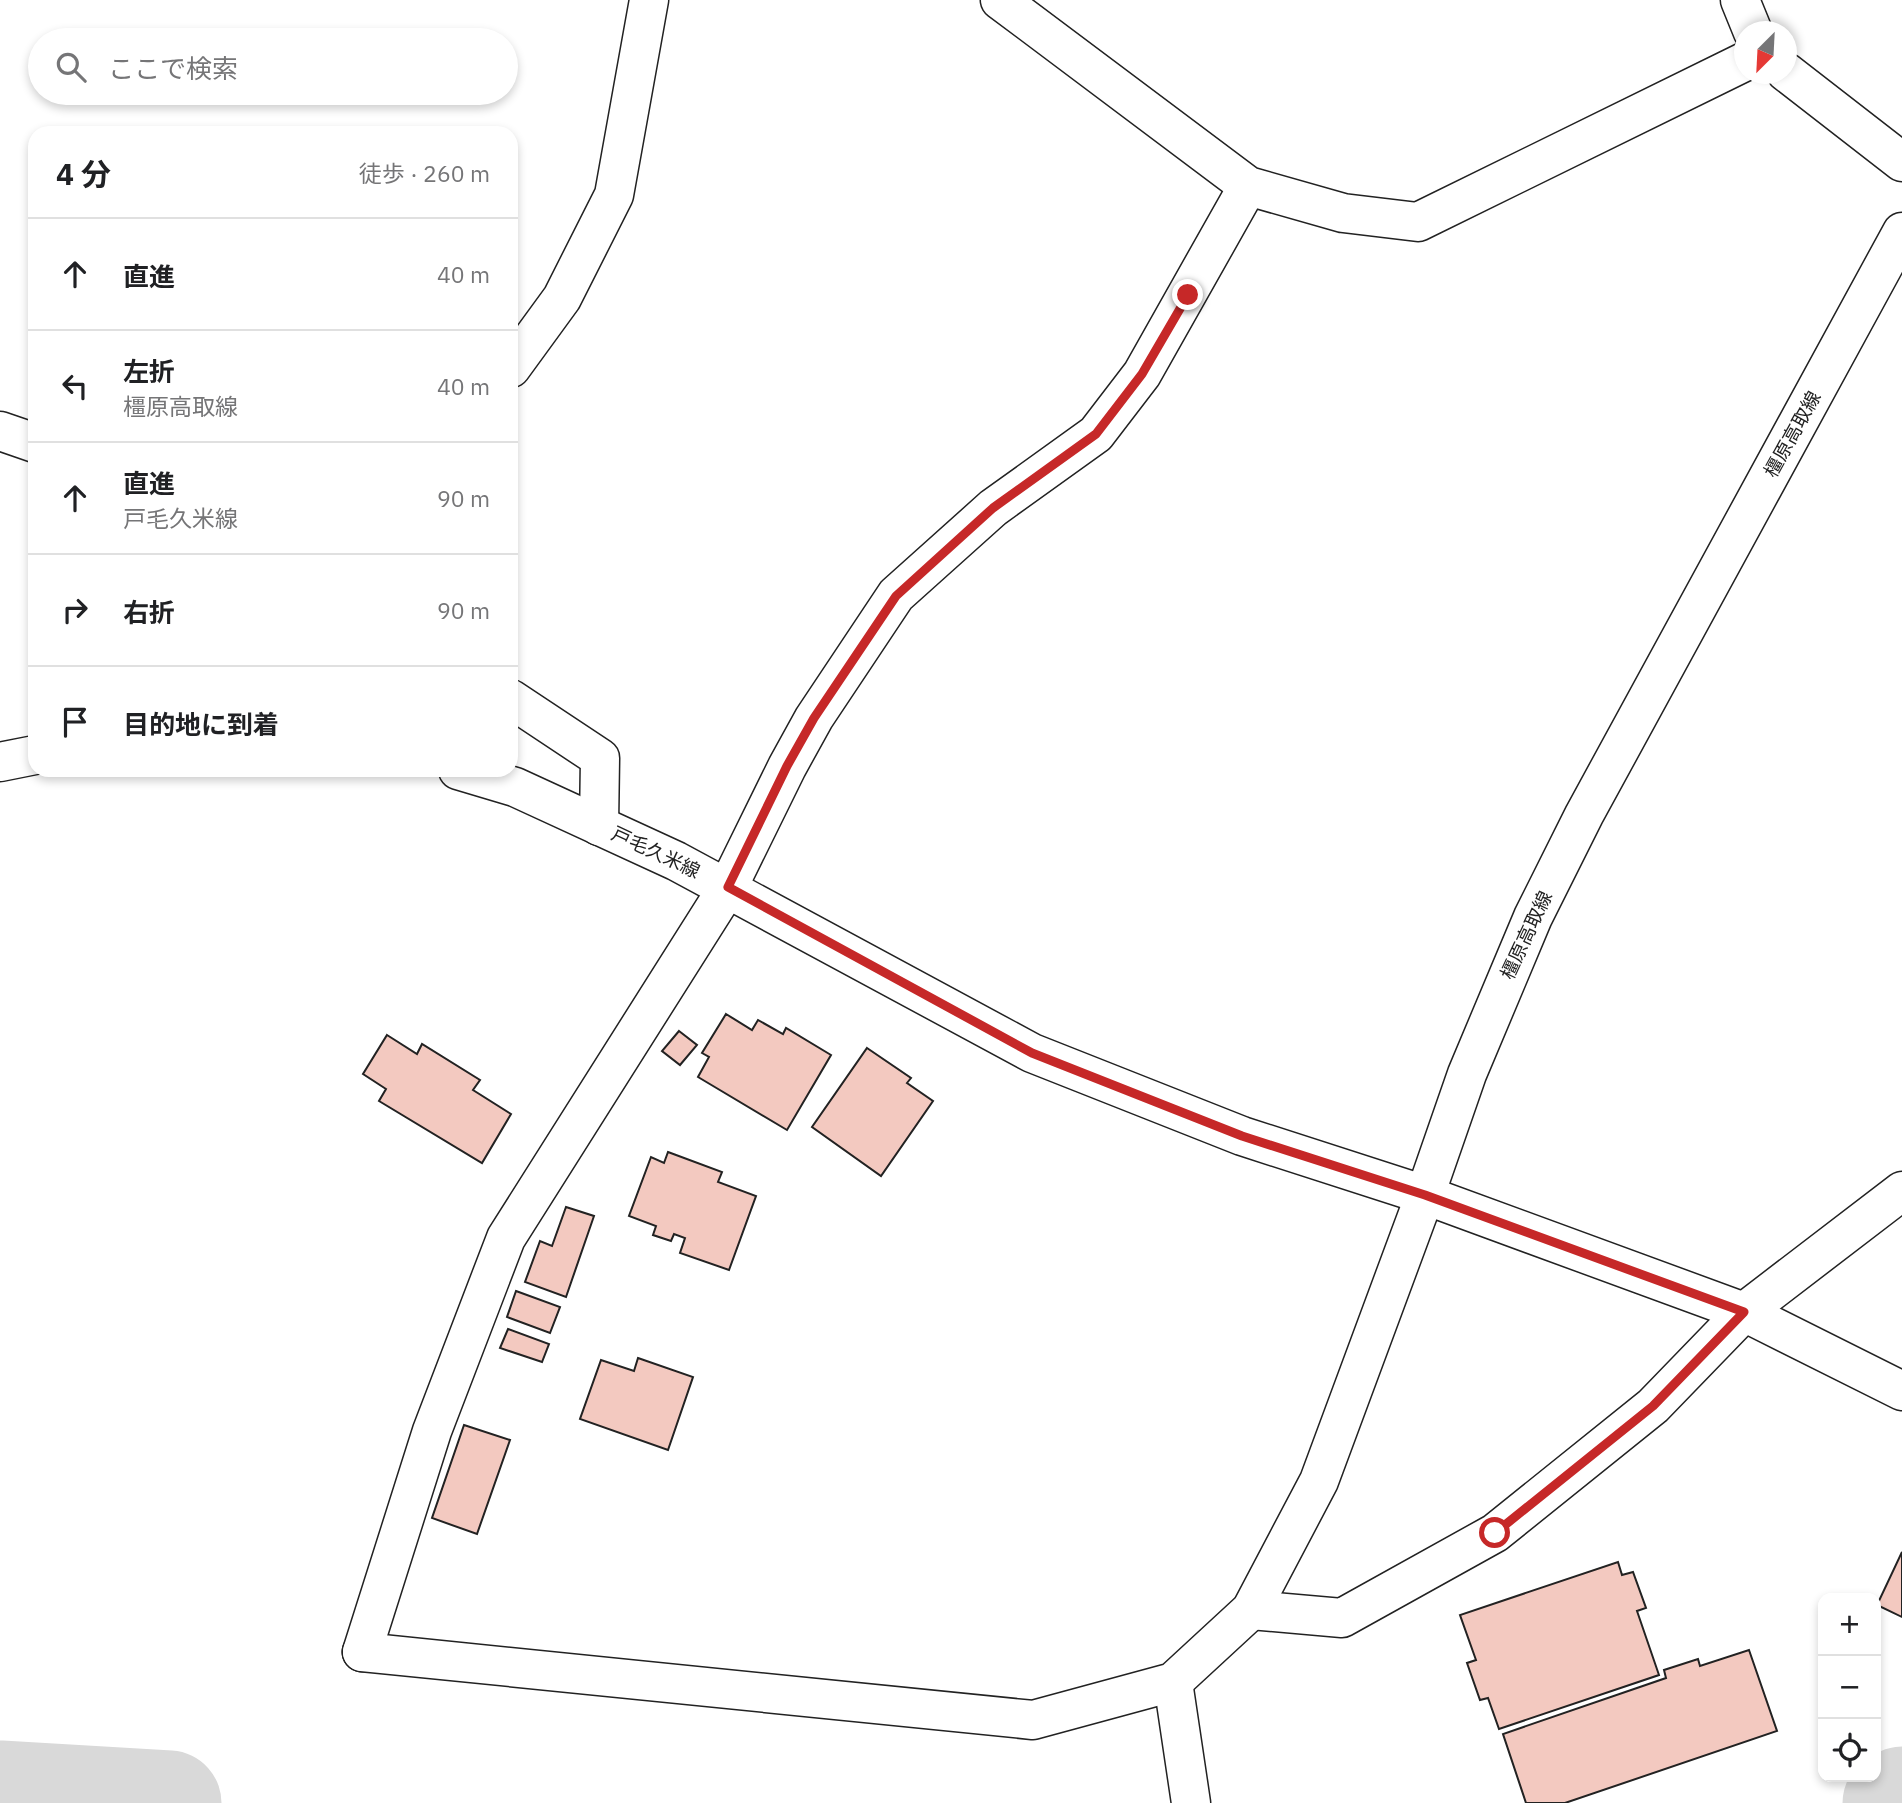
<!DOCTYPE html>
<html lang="ja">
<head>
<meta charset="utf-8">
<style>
  :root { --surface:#fff; --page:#f6f6f6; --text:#202124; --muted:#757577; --line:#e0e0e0 }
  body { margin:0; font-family:"IBM Plex Sans","Noto Sans JP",sans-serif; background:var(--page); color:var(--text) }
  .controls { position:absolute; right:21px; bottom:21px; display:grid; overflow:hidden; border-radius:14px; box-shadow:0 4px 10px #0003 }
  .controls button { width:63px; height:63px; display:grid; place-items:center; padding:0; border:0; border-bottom:2px solid var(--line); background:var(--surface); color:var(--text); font:35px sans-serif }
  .compass { position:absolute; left:1734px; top:21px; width:63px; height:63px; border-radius:50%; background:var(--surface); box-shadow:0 4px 10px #0003; rotate:204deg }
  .stop { position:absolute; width:21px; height:21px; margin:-16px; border:5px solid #c62828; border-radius:50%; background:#fff }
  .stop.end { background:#c62828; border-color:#fff; box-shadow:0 2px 7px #0008 }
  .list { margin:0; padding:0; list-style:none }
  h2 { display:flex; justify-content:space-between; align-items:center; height:91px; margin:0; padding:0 28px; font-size:30px }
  h2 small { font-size:23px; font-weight:400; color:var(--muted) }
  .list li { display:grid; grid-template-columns:46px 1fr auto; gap:21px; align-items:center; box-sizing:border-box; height:112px; padding:0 28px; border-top:2px solid var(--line) }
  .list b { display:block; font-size:26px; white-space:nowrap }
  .list p { margin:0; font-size:23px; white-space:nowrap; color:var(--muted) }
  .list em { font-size:23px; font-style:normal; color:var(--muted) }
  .icon { flex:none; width:38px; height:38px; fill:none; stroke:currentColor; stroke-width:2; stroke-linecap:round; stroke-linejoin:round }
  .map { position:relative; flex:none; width:1902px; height:1803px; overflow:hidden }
  .search { position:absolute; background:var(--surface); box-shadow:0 4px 10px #0003; left:28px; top:28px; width:490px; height:77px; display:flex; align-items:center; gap:18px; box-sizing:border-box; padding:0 24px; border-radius:38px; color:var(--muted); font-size:26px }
  .panel { position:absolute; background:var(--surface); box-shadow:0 4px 10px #0003; left:28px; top:126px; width:490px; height:651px; border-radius:21px }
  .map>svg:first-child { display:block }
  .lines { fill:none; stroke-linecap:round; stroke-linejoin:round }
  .river { stroke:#d9d9d9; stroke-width:105 }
  .building { fill:#f3c9c0; stroke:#222; stroke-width:2 }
  .minor-casing { stroke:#222; stroke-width:41 }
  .tertiary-casing { stroke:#222; stroke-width:41 }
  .secondary-casing { stroke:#222; stroke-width:41 }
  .primary-casing { stroke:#222; stroke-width:41 }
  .minor { stroke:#fff; stroke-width:38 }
  .tertiary { stroke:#fff; stroke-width:38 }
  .secondary { stroke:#fff; stroke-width:38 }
  .primary { stroke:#fff; stroke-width:38 }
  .route { stroke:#c62828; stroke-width:9 }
  .labels { text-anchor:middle; stroke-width:5; stroke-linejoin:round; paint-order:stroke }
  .street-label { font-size:19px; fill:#222; stroke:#fff }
</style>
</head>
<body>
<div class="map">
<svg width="1902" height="1803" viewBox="0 0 1902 1803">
  <rect width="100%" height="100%" fill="#fff"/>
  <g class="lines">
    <g class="river">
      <path d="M 0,1793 L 169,1803"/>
      <path d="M 1895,1803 L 1902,1799"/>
    </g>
  </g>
  <g class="building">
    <path d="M 726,1014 L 752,1030 L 758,1020 L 783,1034 L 786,1028 L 831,1055 L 787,1130 L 698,1077 L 709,1057 L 702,1053 Z"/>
    <path d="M 679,1031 L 697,1045 L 680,1065 L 662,1051 Z"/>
    <path d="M 387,1035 L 417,1054 L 422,1044 L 480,1080 L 473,1090 L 511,1114 L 482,1163 L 379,1101 L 386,1089 L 363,1074 Z"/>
    <path d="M 867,1048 L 911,1078 L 907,1083 L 933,1101 L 881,1176 L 812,1127 Z"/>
    <path d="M 668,1152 L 722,1172 L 718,1182 L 756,1196 L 729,1270 L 680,1253 L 685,1238 L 674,1234 L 671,1241 L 653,1235 L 656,1226 L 629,1216 L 651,1157 L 664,1163 Z"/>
    <path d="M 566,1207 L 594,1216 L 566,1297 L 525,1282 L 540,1241 L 552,1246 Z"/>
    <path d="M 516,1291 L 560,1307 L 550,1333 L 507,1317 Z"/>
    <path d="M 508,1329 L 549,1344 L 542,1362 L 500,1348 Z"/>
    <path d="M 638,1358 L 693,1377 L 668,1450 L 580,1419 L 601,1360 L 634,1371 Z"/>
    <path d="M 464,1425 L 510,1440 L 477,1534 L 432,1518 Z"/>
    <path d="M 1902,1552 L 1902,1617 L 1877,1605 Z"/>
    <path d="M 1618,1562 L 1622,1575 L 1633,1572 L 1646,1608 L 1637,1611 L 1659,1675 L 1499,1729 L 1488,1698 L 1480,1700 L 1467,1663 L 1476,1660 L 1460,1615 Z"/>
    <path d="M 1749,1650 L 1777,1731 L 1565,1803 L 1526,1803 L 1503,1734 L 1666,1678 L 1664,1670 L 1698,1659 L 1700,1666 Z"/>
  </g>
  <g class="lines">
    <g class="minor-casing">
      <g id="minor">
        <path d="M 1000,0 L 1248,186 L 1343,213 L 1418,222 L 1744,62"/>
        <path d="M 1740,0 L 1753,32"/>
        <path d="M 1786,72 L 1902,162"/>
        <path d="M 511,368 L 562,298 L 614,195 L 649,0"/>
        <path d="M 0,431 L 35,443"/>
        <path d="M 511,699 L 600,758 L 599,826"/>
        <path d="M 1251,1610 L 1342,1618 L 1495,1533 L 1653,1406 L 1744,1312 L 1902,1191"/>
        <path d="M 362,1652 L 432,1431 L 506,1238 L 728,887 L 787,767 L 814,718 L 896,595 L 993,508 L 1096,434 L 1142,374 L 1248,186"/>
        <path d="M 1173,1682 L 1191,1803"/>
      </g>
    </g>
    <g class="tertiary-casing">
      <path id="tertiary" d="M 362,1652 L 1033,1720 L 1173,1682 L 1251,1610 L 1319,1481 L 1425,1195"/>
    </g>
    <g class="secondary-casing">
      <g id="secondary">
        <path d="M 0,762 L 35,755"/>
        <path d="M 458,770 L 515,787 L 676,861 L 1032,1053 L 1242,1136 L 1425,1195"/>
      </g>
    </g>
    <g class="primary-casing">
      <path id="primary" d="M 1902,232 L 1584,815 L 1533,917 L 1467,1074 L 1425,1195 L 1744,1312 L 1902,1391"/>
    </g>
    <use href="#minor" class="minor"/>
    <use href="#tertiary" class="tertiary"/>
    <use href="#secondary" class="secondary"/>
    <use href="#primary" class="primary"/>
  </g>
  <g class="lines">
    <path class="route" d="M 1188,295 L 1142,374 L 1096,434 L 993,508 L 896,596 L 814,718 L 787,766 L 728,887 L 1032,1053 L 1242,1136 L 1425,1195 L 1744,1312 L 1653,1406 L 1495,1533"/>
  </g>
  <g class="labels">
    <g class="street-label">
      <text transform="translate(1792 434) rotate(-61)" y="7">橿原高取線</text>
      <text transform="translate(656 852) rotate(25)" y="7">戸毛久米線</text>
      <text transform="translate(1526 935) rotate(-65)" y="7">橿原高取線</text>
    </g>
  </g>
</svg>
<div class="controls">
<button>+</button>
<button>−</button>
<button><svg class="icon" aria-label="locate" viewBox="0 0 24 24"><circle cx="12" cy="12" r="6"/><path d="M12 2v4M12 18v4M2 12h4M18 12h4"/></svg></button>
</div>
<svg class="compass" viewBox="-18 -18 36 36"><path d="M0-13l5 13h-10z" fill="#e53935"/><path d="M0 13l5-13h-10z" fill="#757577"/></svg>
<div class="stop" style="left:1495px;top:1533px"></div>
<div class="stop end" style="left:1188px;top:295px"></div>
<div class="search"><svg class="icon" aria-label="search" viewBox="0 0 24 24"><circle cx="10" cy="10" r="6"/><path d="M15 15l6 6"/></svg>ここで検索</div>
<section class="panel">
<h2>4 分<small>徒歩 · 260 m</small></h2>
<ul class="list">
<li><svg class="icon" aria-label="ahead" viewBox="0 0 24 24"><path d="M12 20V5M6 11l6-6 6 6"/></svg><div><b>直進</b></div><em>40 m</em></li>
<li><svg class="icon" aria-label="left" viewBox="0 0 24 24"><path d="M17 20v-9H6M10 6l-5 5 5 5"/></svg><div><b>左折</b><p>橿原高取線</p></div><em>40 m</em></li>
<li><svg class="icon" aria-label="ahead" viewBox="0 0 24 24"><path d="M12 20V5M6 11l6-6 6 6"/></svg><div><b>直進</b><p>戸毛久米線</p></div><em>90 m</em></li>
<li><svg class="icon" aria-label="right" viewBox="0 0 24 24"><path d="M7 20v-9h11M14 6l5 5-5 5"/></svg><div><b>右折</b></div><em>90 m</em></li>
<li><svg class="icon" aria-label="arrive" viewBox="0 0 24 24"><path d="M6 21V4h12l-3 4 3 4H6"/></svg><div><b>目的地に到着</b></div></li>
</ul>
</section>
</div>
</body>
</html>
